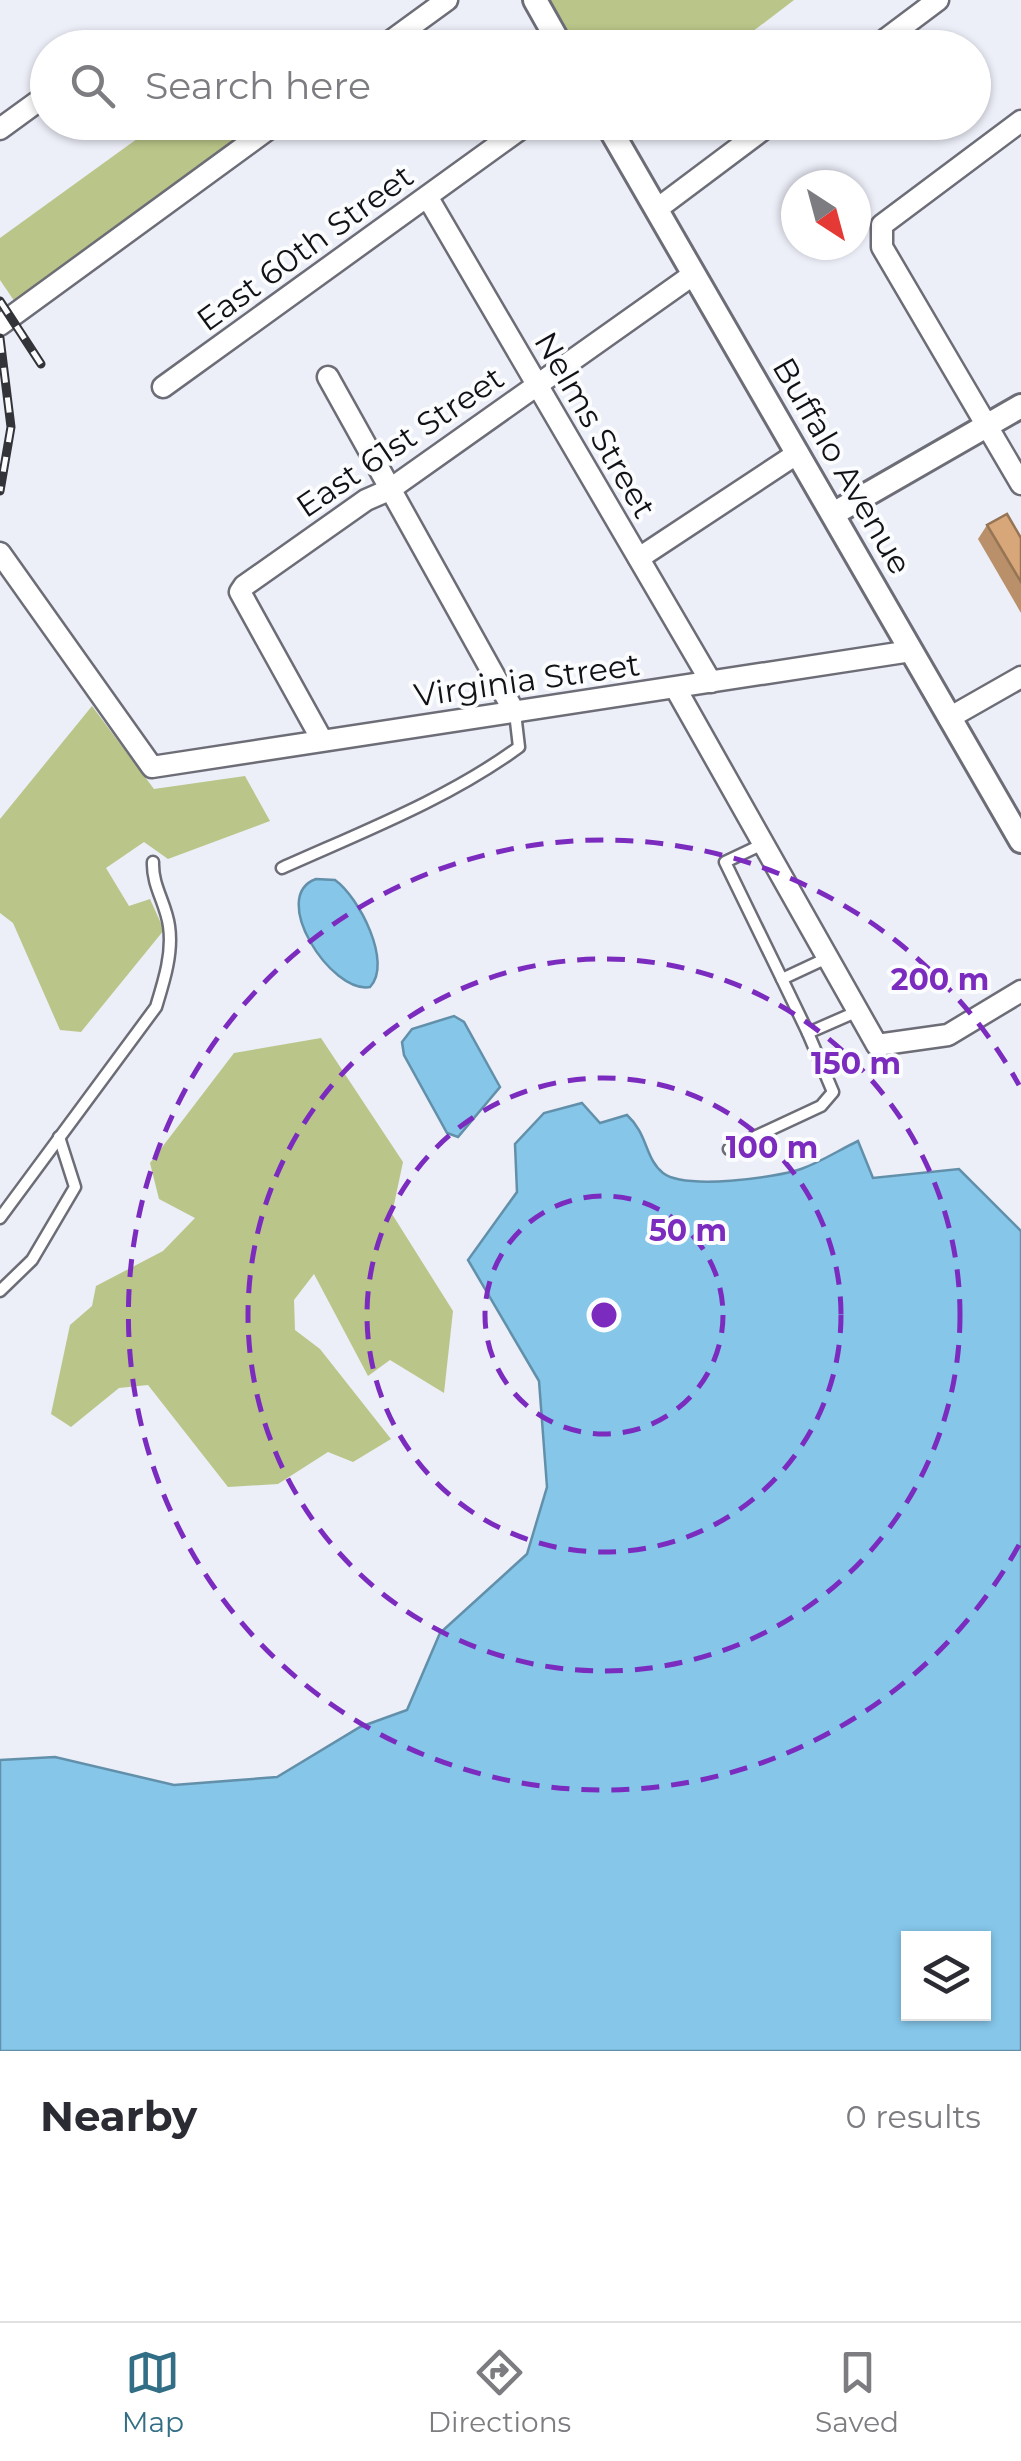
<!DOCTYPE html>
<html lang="en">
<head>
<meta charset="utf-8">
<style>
  :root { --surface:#fff; --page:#f2f2f3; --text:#2b2b33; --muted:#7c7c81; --line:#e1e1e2; --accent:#326e85 }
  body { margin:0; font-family:Montserrat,sans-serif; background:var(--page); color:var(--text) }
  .controls { position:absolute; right:30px; bottom:30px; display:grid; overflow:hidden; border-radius:0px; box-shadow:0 2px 8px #0004 }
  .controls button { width:90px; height:90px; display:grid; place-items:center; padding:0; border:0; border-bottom:2px solid var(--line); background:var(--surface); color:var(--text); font:50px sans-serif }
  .compass { position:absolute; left:781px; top:170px; width:90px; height:90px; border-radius:50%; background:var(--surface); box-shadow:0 2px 8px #0004; rotate:144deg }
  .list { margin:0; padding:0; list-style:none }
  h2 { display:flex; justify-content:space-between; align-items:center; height:130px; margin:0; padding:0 40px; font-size:42px }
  h2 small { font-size:32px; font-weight:400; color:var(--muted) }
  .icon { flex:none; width:55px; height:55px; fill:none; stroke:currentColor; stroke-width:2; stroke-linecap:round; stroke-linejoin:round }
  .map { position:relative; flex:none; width:1021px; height:2051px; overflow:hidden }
  .search { position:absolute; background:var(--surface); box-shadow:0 2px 8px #0004; left:30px; right:30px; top:30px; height:110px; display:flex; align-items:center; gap:25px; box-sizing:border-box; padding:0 35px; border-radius:55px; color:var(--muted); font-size:38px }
  .sheet { height:270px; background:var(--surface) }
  nav { display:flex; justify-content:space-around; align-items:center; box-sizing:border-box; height:140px; border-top:2px solid var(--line); background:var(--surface); font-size:28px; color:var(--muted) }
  nav a { display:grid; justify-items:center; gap:5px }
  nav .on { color:var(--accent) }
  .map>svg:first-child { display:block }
  .green { fill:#bac689 }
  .water { fill:#85c6e9; stroke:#6290aa; stroke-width:2.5; fill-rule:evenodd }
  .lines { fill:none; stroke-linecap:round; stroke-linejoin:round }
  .service-casing { stroke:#6c6d76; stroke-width:15 }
  .minor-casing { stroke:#6c6d76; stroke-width:25 }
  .tertiary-casing { stroke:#6c6d76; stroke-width:28 }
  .service { stroke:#fff; stroke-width:10 }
  .minor { stroke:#fff; stroke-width:20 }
  .tertiary { stroke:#fff; stroke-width:22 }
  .rail-casing { stroke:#333439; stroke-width:9 }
  .rail { stroke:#fbfcfe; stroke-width:5; stroke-dasharray:15; stroke-linecap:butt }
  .wall { fill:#b99069 }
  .building { fill:#d7a77a; stroke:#967555; stroke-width:2.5 }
  .ring { fill:none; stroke:#7b2cbf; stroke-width:5; stroke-dasharray:18 12 }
  .labels { text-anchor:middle; stroke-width:8; stroke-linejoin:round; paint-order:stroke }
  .street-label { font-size:32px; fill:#121216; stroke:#fbfcfe }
  .centre { fill:#7b2cbf; stroke:#fbfcfe; stroke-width:5 }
  .ring-label { font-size:30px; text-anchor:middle; font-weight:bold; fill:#7b2cbf; stroke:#fbfcfe; stroke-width:8; stroke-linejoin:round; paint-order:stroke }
</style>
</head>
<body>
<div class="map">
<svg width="1021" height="2051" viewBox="0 0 1021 2051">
  <rect width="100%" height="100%" fill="#eceef8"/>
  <g class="green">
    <path d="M 545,0 L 794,0 L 731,48 L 573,47 Z"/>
    <path d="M 159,123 L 254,123 L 258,129 L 17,305 L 0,280 L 0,238 Z"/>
    <path d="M 92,706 L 154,789 L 245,776 L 270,821 L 168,859 L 144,842 L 106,868 L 129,906 L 150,899 L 164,930 L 81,1032 L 60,1030 L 13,923 L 0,913 L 0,819 Z"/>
    <path d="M 321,1038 L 403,1162 L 392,1214 L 453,1311 L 444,1393 L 390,1360 L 368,1376 L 314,1274 L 294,1300 L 295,1330 L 320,1349 L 391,1439 L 353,1462 L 328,1452 L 278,1484 L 228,1487 L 148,1385 L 119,1388 L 71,1427 L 51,1414 L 70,1325 L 92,1306 L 96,1286 L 163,1251 L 195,1218 L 159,1199 L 150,1163 L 234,1053 Z"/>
  </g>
  <g class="water">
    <path d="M 316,879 L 335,880 C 359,897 393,963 370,987 C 331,994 268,896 316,879 Z"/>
    <path d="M 454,1016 L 464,1022 L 500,1087 L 458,1137 L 447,1133 L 404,1055 L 402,1042 L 412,1029 Z"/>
    <path d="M 582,1103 L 600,1123 L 627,1115 C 648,1134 645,1159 663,1173 C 685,1190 775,1178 801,1169 C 821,1162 839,1150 858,1141 L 873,1178 L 959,1169 L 1021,1231 L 1021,2051 L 0,2051 L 0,1760 L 55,1757 L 174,1785 L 277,1777 L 360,1727 L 407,1710 L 440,1633 L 527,1554 L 547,1487 L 539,1381 L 468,1260 L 517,1192 L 515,1144 L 544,1113 ZM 984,1938 L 984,2014 L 908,2014 L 908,1938 Z"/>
  </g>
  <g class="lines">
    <g class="service-casing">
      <g id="service">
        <path d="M 763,844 L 725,862 L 782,979"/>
        <path d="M 282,868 C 362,832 448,799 519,747 L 515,713"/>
        <path d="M 808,1033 L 782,979 L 827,958"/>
        <path d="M 729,1149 L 821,1106 L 833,1092 L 808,1033 L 856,1012"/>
        <path d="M 0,1218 L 156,1007 C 164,981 173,953 169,926 C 166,903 152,886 153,862"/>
        <path d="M 0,1291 L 32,1260 L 75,1187 L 59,1137"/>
      </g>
    </g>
    <g class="minor-casing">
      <g id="minor">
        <path d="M 110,48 L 114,44"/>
        <path d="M 381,48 L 447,0"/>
        <path d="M 874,48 L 938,0"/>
        <path d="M 1021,121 L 882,225 L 882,247 L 1021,484"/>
        <path d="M 0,129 L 48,94"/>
        <path d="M 428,198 L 711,682"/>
        <path d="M 657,209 L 773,122"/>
        <path d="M 0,325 L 278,122"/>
        <path d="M 328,377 L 515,713"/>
        <path d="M 163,387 L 530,122"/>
        <path d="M 0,553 L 152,767 L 911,651"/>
        <path d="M 639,558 L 798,453"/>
        <path d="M 676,689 L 877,1045 L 948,1035 L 1021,991"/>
        <path d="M 949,718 L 1021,677"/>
        <path d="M 322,740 L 240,592 L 244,586 L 366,500 L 389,490 L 694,274"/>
      </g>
    </g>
    <g class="tertiary-casing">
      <g id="tertiary">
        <path d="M 535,0 L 562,48"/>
        <path d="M 606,122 L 1021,841"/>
        <path d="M 833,514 L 1021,406"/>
      </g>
    </g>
    <use href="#service" class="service"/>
    <use href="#minor" class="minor"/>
    <use href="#tertiary" class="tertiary"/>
    <g class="rail-casing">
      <g id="rail">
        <path d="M 0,301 L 41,364"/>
        <path d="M 0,338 L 11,427 L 0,491"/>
      </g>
    </g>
    <use href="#rail" class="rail"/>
  </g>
  <path class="wall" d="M 987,525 L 1021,538 L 1021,613 L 978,539 Z"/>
  <path class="building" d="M 1007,514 L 1021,538 L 1021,582 L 987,525 Z"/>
  <g class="ring">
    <circle cx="604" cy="1315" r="119"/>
    <circle cx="604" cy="1315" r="237"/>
    <circle cx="604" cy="1315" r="356"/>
    <path d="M1019 1545A475 475 0 1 1 1019 1085"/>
  </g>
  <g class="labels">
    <g class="street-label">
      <text transform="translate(305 248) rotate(-36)" y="11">East 60th Street</text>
      <text transform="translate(595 425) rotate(60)" y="11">Nelms Street</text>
      <text transform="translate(400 442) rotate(-34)" y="11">East 61st Street</text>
      <text transform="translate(842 466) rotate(60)" y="11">Buffalo Avenue</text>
      <text transform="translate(527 680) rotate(-8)" y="11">Virginia Street</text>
    </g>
  </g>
  <circle cx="604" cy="1315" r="15" class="centre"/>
  <g class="ring-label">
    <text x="940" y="990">200 m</text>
    <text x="856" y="1074">150 m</text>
    <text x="772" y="1158">100 m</text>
    <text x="688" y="1241">50 m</text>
  </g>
</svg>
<div class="controls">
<button><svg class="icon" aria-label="layers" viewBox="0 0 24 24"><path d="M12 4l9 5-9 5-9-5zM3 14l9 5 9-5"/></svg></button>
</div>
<svg class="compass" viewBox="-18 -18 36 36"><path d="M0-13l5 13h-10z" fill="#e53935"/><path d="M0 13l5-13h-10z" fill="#7c7c81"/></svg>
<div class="search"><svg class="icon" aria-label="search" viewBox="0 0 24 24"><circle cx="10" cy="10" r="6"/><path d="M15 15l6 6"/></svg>Search here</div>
</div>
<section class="sheet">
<h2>Nearby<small>0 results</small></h2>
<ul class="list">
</ul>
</section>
<nav>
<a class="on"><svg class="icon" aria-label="map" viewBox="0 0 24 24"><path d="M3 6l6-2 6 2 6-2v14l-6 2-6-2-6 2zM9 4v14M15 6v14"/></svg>Map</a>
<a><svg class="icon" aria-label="directions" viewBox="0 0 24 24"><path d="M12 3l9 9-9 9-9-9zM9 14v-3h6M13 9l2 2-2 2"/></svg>Directions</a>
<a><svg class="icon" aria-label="saved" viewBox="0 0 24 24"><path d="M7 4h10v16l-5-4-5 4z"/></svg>Saved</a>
</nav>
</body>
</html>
